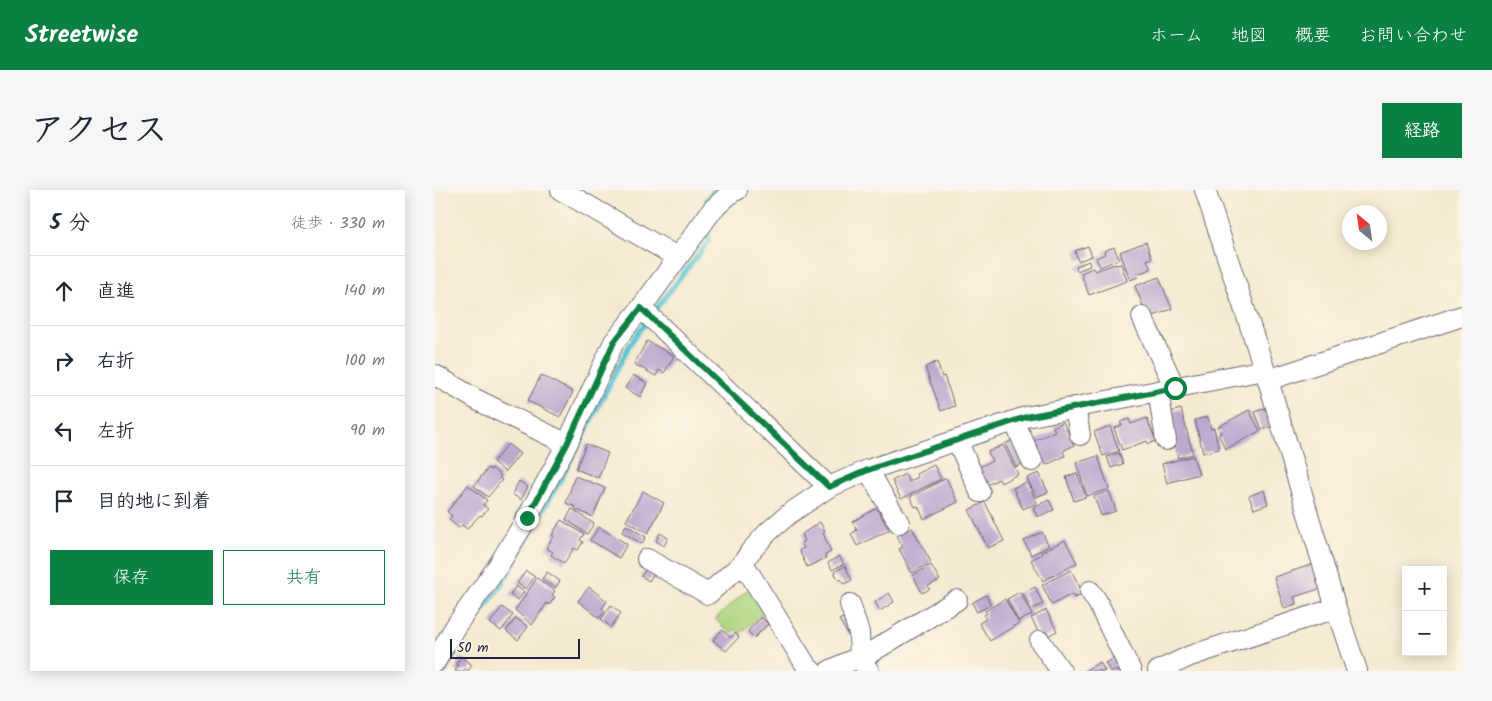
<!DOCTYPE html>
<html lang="ja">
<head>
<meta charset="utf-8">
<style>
  :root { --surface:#fff; --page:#f6f6f7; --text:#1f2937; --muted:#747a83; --line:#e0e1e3; --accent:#0b8043 }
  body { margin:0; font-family:Kalam,"Klee One",sans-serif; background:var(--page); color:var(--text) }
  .controls { position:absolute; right:15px; bottom:15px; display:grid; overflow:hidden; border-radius:0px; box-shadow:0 2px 12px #0003 }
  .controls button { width:45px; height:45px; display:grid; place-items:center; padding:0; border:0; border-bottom:1px solid var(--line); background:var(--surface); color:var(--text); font:25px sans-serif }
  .compass { position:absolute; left:907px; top:15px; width:45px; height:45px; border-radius:50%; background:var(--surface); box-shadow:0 2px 12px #0003; rotate:331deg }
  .scale { position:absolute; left:15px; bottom:12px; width:130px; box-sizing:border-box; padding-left:5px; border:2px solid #22223b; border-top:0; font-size:14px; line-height:18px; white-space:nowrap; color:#22223b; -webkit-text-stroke:4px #fcf5e5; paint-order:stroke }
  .stop { position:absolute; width:15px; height:15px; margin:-11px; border:4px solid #0b8043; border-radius:50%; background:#fff }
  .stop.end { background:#0b8043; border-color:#fff; box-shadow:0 1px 5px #0008 }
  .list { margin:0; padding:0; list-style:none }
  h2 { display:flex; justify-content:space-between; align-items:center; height:65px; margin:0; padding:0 20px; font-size:21px }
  h2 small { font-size:16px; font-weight:400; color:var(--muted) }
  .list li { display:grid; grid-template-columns:32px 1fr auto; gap:15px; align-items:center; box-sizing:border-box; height:70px; padding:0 20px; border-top:1px solid var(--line) }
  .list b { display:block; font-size:19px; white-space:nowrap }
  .list em { font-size:16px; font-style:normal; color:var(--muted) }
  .actions { display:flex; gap:10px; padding:15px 20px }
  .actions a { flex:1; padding:11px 0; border:1px solid var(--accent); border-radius:0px; text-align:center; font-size:18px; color:var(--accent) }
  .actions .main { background:var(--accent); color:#fff }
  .icon { flex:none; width:28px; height:28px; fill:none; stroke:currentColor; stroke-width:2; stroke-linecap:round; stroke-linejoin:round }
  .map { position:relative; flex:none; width:1027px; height:481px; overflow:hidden; border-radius:0px }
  header { display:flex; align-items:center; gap:30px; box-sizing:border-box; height:70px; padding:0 25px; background:var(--accent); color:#fff }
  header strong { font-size:24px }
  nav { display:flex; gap:28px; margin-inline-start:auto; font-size:18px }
  .intro { display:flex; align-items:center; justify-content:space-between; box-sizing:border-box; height:120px; padding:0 30px }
  h1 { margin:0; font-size:35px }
  .button { padding:12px 22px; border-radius:0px; background:var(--accent); color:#fff; font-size:18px; font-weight:700 }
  main { display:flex; gap:30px; padding:0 30px }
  aside { flex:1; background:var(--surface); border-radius:0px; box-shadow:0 2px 12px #0003 }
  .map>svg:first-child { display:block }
  .green { fill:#add580; stroke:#687c5e }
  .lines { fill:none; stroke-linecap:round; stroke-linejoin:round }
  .stream { stroke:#5ac5d4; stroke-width:5 }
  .building { fill:#bfa8d0 }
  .minor-casing { stroke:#6c6870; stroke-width:22 }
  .minor { stroke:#fff; stroke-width:20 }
  .route { stroke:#0b8043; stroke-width:6 }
</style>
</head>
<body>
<header>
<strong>Streetwise</strong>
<nav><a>ホーム</a><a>地図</a><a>概要</a><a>お問い合わせ</a></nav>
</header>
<div class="intro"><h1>アクセス</h1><a class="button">経路</a></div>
<main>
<aside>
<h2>5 分<small>徒歩 · 330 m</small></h2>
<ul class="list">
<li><svg class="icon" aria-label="ahead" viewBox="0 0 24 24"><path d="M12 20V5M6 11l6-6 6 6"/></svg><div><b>直進</b></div><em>140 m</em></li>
<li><svg class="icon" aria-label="right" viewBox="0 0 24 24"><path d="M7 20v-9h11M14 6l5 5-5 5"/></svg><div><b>右折</b></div><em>100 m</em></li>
<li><svg class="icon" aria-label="left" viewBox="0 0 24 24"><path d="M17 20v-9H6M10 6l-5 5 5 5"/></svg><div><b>左折</b></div><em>90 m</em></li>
<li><svg class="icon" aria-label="arrive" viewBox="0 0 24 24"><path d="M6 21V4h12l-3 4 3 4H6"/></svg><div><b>目的地に到着</b></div></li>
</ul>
<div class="actions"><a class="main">保存</a><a>共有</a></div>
</aside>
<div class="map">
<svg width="1027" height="481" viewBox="0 0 1027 481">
  <rect width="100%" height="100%" fill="#fcf5e5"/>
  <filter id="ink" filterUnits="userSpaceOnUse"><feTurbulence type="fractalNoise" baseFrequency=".02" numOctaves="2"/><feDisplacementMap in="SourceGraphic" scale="10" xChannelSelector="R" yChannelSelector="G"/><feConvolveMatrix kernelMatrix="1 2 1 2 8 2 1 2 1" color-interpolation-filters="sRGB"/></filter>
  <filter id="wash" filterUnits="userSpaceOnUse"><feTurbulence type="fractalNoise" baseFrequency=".0096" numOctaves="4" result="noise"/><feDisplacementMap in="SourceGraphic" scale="20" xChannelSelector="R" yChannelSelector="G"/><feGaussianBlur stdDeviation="1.12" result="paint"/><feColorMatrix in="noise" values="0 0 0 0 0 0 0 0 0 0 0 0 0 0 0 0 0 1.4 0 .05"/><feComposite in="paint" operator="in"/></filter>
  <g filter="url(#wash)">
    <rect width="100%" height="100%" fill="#f5ead1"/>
    <path class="green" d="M 313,399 L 328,423 L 305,444 L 301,439 L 295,444 L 280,429 Z"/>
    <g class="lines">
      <g class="stream">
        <path d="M 271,16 L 271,10 L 279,0"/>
        <path d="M 217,124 L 274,51 L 273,37"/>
        <path d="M 10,481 L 23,456 L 67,394 L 131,280 L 195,154 L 212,131"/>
      </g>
    </g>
    <g id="blocks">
      <g class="building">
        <path d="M 711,52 L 717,68 L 712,70 L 716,79 L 702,84 L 703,87 L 695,90 L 685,62 Z"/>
        <path d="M 653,56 L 657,66 L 643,71 L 640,61 Z"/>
        <path d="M 679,57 L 684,69 L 665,77 L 661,68 L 670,64 L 669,61 Z"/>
        <path d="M 654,71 L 655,76 L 642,81 L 641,76 Z"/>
        <path d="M 680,74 L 681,75 L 686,74 L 692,91 L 654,105 L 646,83 L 658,78 L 660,81 Z"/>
        <path d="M 724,87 L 737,119 L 713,128 L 700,96 Z"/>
        <path d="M 212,151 L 239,166 L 229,183 L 224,180 L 221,186 L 199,174 Z"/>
        <path d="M 502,172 L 507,187 L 509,186 L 520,216 L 506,221 L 490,177 Z"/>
        <path d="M 106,185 L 138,202 L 125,227 L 93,211 Z"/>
        <path d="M 198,185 L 212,193 L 205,207 L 190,198 Z"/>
        <path d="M 831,218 L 838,236 L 827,240 L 820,222 Z"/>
        <path d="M 746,219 L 758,264 L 743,268 L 731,223 Z"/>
        <path d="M 814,220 L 825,241 L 791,259 L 783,245 L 786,243 L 783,237 Z"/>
        <path d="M 773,227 L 776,239 L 779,238 L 784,259 L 768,263 L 760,230 Z"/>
        <path d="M 712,228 L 721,251 L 713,254 L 712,251 L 687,260 L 679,238 L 687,235 L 685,232 L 694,229 L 696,234 Z"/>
        <path d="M 628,232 L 639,255 L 628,261 L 630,266 L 611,275 L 599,251 L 620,241 L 618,237 Z"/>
        <path d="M 675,236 L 684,261 L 668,266 L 659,242 Z"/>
        <path d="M 580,249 L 591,272 L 581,277 L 570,254 Z"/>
        <path d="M 73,254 L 85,264 L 70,282 L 58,272 Z"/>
        <path d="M 151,254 L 173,263 L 163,288 L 141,279 Z"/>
        <path d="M 568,255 L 583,284 L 566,293 L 564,289 L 552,295 L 544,277 L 557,271 L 553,262 Z"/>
        <path d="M 684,263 L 688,274 L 676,278 L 672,267 Z"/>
        <path d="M 663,266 L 674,299 L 652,306 L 641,273 Z"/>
        <path d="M 758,266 L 764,284 L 732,293 L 727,274 Z"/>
        <path d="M 499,275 L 506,289 L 466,309 L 457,291 L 470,284 L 474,292 L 483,287 L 481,284 Z"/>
        <path d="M 53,278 L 56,280 L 57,278 L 66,286 L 64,288 L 67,290 L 53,307 L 39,296 Z"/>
        <path d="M 604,283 L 613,302 L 601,307 L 592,288 Z"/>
        <path d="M 642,283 L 651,307 L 639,311 L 631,287 Z"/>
        <path d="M 140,286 L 170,298 L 158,327 L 140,319 L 141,317 L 131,313 Z"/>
        <path d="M 511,288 L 523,312 L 489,329 L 483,316 L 480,317 L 475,307 Z"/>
        <path d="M 84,291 L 93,297 L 86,310 L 77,304 Z"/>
        <path d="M 592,292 L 602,313 L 588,319 L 578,298 Z"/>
        <path d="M 33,295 L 52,310 L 48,315 L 53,319 L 47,326 L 45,325 L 32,339 L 27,335 L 24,338 L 14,330 L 17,326 L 12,322 Z"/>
        <path d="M 829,300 L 833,314 L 819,319 L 814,306 Z"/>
        <path d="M 208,301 L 229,313 L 213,343 L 191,331 Z"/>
        <path d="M 674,301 L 681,321 L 666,326 L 659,306 Z"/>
        <path d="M 614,310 L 619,320 L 602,327 L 598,317 Z"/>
        <path d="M 550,312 L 569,351 L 553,358 L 534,320 Z"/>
        <path d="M 442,318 L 454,340 L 422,356 L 416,344 L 422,340 L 417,332 Z"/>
        <path d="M 137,319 L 159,334 L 152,344 L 131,329 Z"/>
        <path d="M 126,330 L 149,344 L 145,350 L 148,352 L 143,360 L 139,358 L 129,373 L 116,365 L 118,362 L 111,358 L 119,346 L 117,345 Z"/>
        <path d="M 385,332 L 390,342 L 388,343 L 396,362 L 390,365 L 391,368 L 372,377 L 364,360 L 369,358 L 366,352 L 370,351 L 367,344 Z"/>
        <path d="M 191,335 L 211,347 L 207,354 L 187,342 Z"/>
        <path d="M 164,337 L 192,354 L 184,368 L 155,350 Z"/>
        <path d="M 477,338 L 496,372 L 477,383 L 464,359 L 468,357 L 462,346 Z"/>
        <path d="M 607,342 L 614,356 L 596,365 L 589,351 Z"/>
        <path d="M 225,343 L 233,348 L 229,356 L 221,351 Z"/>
        <path d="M 630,350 L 642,373 L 608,391 L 596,370 L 607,364 L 606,362 Z"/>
        <path d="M 404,366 L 409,374 L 397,380 L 393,373 Z"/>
        <path d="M 882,373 L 890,397 L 859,407 L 861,414 L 849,418 L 839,387 Z"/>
        <path d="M 496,375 L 505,390 L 493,396 L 495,399 L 487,403 L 478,385 Z"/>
        <path d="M 410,376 L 417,390 L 409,394 L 406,389 L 404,391 L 399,382 Z"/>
        <path d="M 213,377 L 220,382 L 214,391 L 206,386 Z"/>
        <path d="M 636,380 L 648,403 L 639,408 L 637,404 L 617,415 L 607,395 Z"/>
        <path d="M 91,381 L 100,387 L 91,399 L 82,393 Z"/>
        <path d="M 112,382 L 125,391 L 120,398 L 107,389 Z"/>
        <path d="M 102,388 L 120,401 L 117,405 L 120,407 L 114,415 L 112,413 L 97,435 L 80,420 Z"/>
        <path d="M 81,396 L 89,402 L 83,410 L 75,405 Z"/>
        <path d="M 154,397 L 172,411 L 167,418 L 170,421 L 164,428 L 143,411 Z"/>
        <path d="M 600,397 L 608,414 L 596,420 L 588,403 Z"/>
        <path d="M 585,402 L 597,425 L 583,431 L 572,409 Z"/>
        <path d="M 454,403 L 459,412 L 445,421 L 440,412 Z"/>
        <path d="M 551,405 L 556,415 L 542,422 L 537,413 Z"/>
        <path d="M 570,409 L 584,433 L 555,451 L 544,433 L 551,429 L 549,425 L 552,423 L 550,421 Z"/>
        <path d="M 176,415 L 186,423 L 176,437 L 166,429 Z"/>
        <path d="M 67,417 L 78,425 L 66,441 L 55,433 Z"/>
        <path d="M 611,420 L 622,441 L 607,449 L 596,428 Z"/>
        <path d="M 326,427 L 333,434 L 319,448 L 313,441 Z"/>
        <path d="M 410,427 L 418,442 L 413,445 L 404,430 Z"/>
        <path d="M 81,428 L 93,437 L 83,450 L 71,441 Z"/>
        <path d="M 287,440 L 296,448 L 300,443 L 304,447 L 291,461 L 278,450 Z"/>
        <path d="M 26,467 L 37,475 L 33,481 L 30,479 L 28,481 L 20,481 L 23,475 L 21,474 Z"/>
        <path d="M 683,467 L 690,481 L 675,481 L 670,473 Z"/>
        <path d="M 665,472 L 670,481 L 649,481 Z"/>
      </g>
    </g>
  </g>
  <g filter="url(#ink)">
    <use href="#blocks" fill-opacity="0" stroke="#6c6870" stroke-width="1"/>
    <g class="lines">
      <g class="minor-casing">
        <g id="minor">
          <path d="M 126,0 L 242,67"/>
          <path d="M 770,0 L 833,190 L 901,418 L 922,481"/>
          <path d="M 206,118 L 394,297"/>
          <path d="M 707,127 L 740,198"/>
          <path d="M 0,185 L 42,210 L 132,254"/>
          <path d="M 833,190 L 1027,126"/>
          <path d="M 723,201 L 731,250"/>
          <path d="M 640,217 L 645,245"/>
          <path d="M 579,231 L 597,271"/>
          <path d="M 522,250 L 545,302"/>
          <path d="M 433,280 L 464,333"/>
          <path d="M 212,369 L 273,404 L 308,373"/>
          <path d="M 655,401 L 662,411 L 696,481"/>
          <path d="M 415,414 L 424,443 L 425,469 L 522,410"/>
          <path d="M 605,451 L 626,481"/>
          <path d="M 0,472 L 20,437 L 63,376 L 92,328 L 132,254 L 179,152 L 206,118 L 278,19 L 297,2 L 302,0"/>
          <path d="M 377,481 L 372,477 L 308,373 L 315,362 L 333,342 L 354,324 L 394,297 L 433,280 L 591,227 L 829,180"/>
          <path d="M 394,481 L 415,471 L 425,469 L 434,481"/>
          <path d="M 723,481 L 755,466 L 901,418"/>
        </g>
      </g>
      <use href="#minor" class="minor"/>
    </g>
  </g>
  <g class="lines" filter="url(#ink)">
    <path class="route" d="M 92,328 L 132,254 L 179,152 L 206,118 L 394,297 L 433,280 L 591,227 L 740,198"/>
  </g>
</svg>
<div class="controls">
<button>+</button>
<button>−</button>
</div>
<svg class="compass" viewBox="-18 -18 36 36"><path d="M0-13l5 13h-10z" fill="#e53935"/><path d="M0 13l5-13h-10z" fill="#747a83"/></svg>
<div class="scale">50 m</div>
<div class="stop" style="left:740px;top:198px"></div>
<div class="stop end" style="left:92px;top:328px"></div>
</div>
</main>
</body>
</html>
